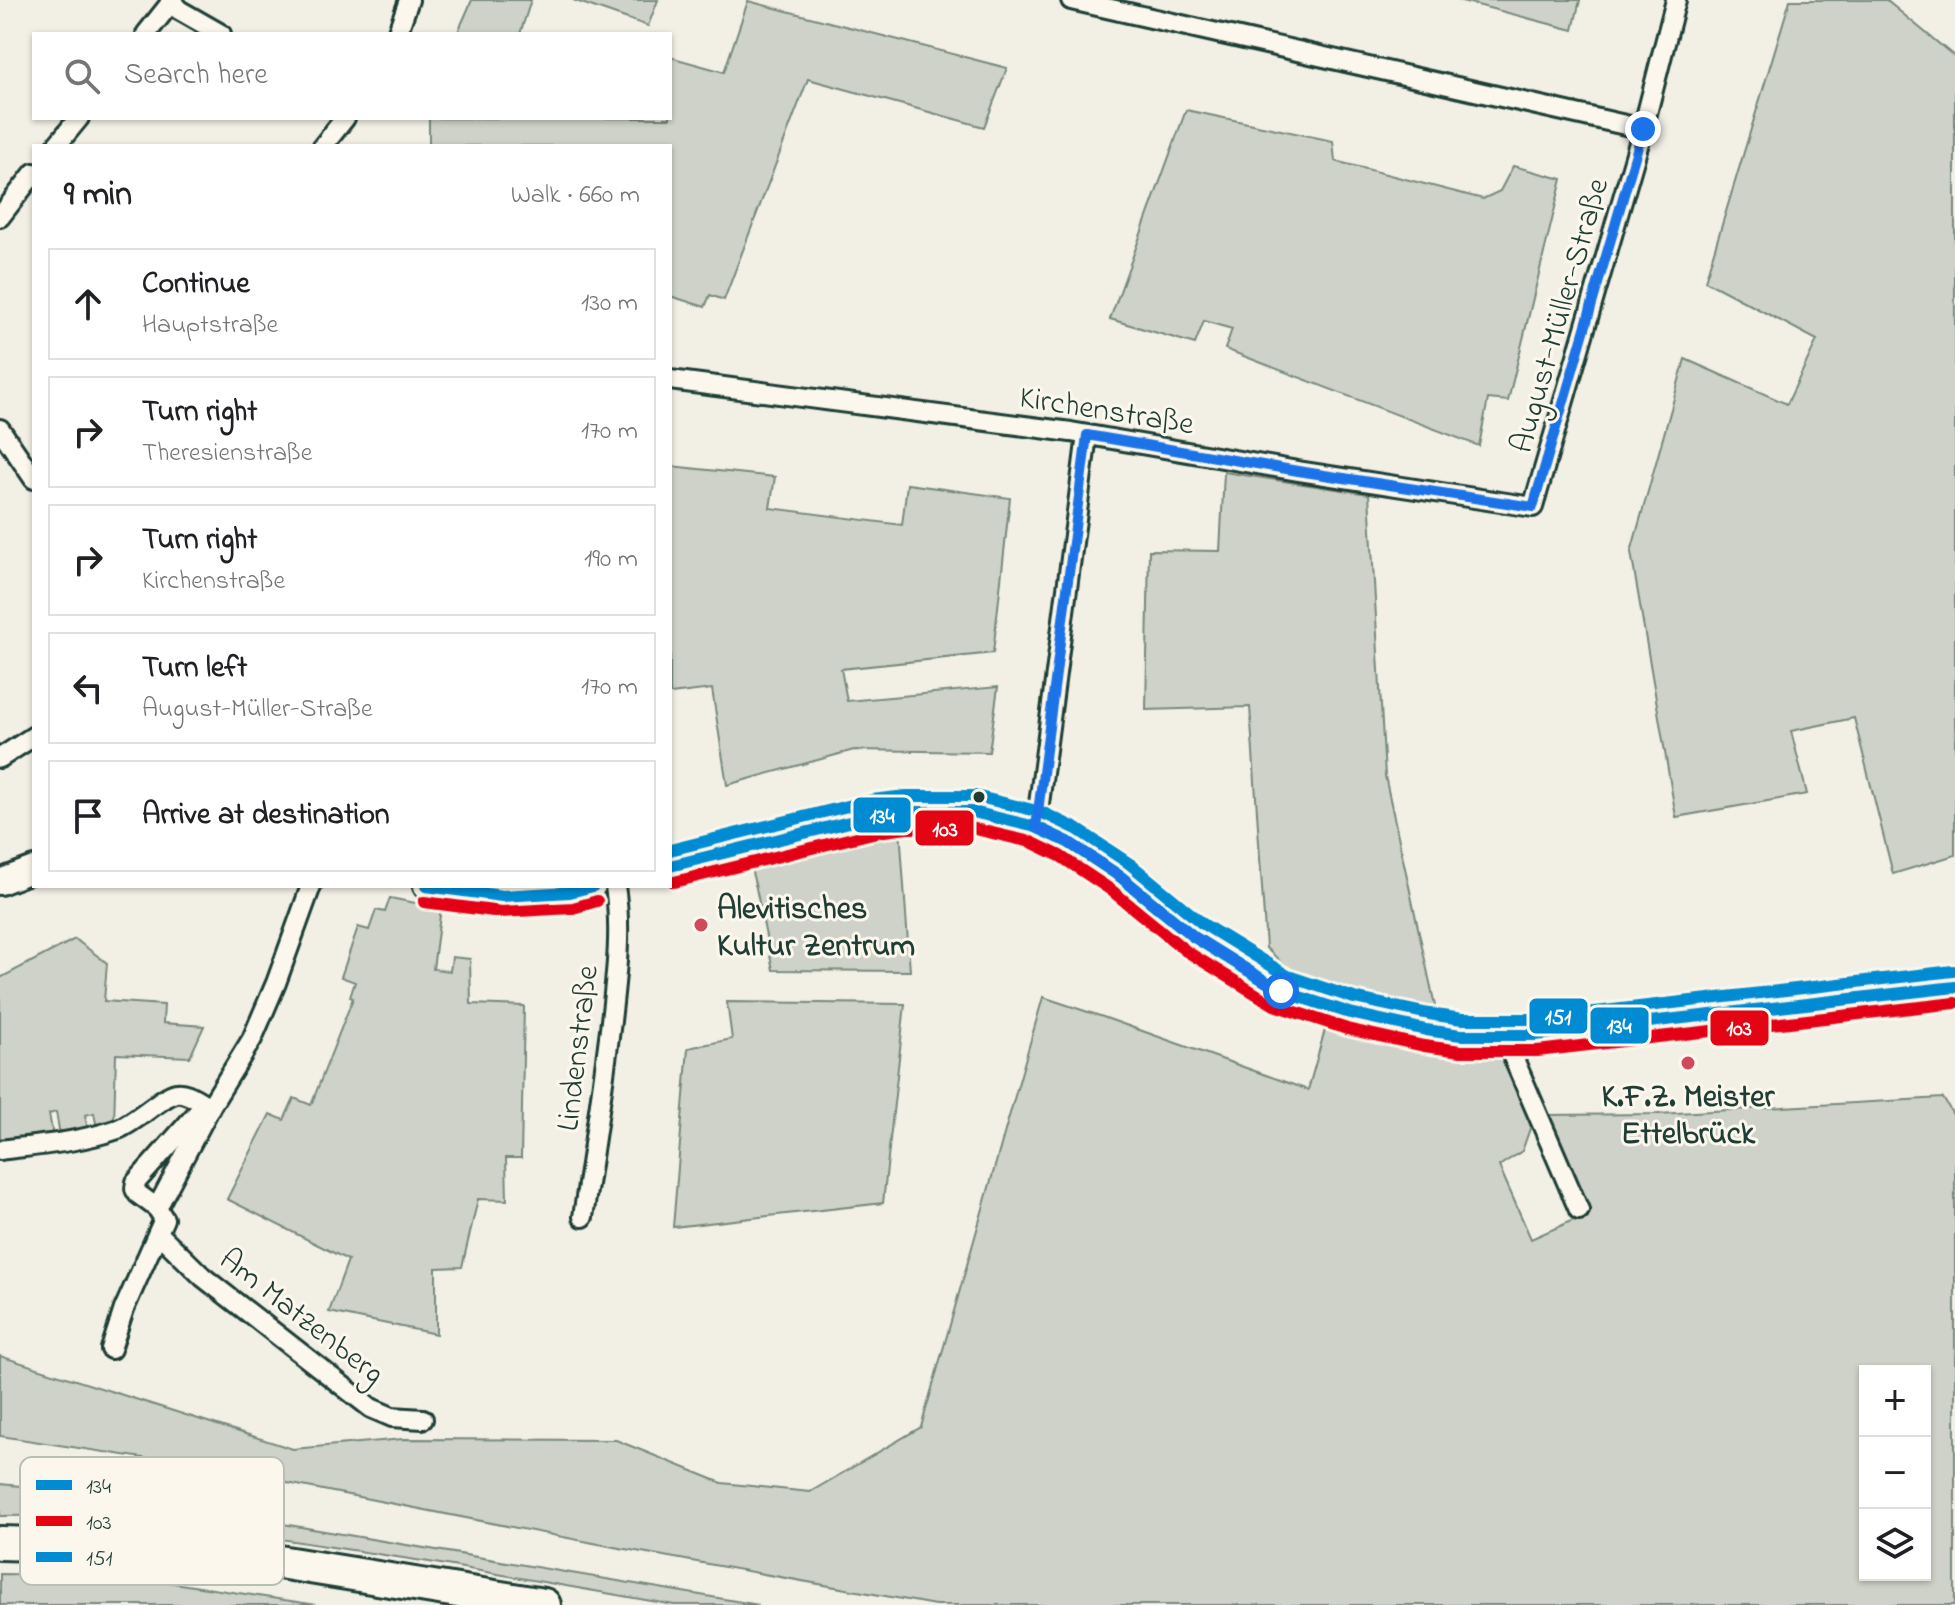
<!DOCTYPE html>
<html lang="en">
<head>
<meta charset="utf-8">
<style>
  :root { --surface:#fff; --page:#f2f2f2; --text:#202124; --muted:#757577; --line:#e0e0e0 }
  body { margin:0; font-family:"Indie Flower",sans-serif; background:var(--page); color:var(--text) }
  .controls { position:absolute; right:24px; bottom:24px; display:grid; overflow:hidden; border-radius:0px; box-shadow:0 2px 6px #0004 }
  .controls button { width:72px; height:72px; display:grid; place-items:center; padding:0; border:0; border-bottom:2px solid var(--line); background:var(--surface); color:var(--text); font:40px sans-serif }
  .stop { position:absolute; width:24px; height:24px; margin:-18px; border:6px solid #1a73e8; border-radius:50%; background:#fff }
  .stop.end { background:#1a73e8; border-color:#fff; box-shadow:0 2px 8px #0008 }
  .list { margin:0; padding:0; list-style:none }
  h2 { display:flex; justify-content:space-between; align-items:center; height:104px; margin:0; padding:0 32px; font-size:34px }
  h2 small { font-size:26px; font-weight:400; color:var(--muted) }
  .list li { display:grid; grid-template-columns:52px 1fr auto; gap:24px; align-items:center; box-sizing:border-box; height:112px; margin:0 16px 16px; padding:0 16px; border:2px solid var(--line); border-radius:0px }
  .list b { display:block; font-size:30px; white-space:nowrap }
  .list p { margin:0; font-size:26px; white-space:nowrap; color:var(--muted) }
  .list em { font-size:26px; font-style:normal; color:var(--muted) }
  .icon { flex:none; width:44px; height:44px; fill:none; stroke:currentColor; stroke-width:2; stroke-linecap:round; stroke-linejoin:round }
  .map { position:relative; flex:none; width:1955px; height:1605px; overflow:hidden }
  .search { position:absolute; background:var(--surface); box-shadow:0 2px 6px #0004; left:32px; top:32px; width:640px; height:88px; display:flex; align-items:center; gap:20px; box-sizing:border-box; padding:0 28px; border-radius:0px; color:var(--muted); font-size:30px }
  .panel { position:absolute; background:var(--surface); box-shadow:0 2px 6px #0004; left:32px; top:144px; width:640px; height:744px; border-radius:0px }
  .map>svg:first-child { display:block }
  .green { fill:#cfd2c8; stroke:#77887e; stroke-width:2; fill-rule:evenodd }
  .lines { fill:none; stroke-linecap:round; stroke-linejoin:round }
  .minor-casing { stroke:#1f3d34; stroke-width:24 }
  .secondary-casing { stroke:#1f3d34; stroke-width:30 }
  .motorway-casing { stroke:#1f3d34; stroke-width:38 }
  .minor { stroke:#fbf7ec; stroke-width:18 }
  .secondary { stroke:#fbf7ec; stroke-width:24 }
  .motorway { stroke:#fbf7ec; stroke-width:32 }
  .bus-1-casing { stroke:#fbf7ec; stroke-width:18 }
  .bus-2-casing { stroke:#fbf7ec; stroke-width:18 }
  .bus-3-casing { stroke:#fbf7ec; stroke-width:18 }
  .bus-1 { stroke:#008bd2; stroke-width:12 }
  .bus-2 { stroke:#e30513; stroke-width:12 }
  .bus-3 { stroke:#008bd2; stroke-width:12 }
  .route { stroke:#1a73e8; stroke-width:10 }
  .bus-dot { fill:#1f3d34; stroke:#fbf7ec; stroke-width:3 }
  .poi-dot { fill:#d1495b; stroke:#fbf7ec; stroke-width:3 }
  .labels { text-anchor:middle; stroke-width:6; stroke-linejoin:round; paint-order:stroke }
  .street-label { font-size:32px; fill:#1f3d34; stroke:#fbf7ec }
  .poi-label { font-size:32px; font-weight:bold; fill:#1f3d34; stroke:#fbf7ec; text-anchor:start }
  .key { fill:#fbf7ec; stroke:#b9bfb5; stroke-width:2 }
  .key-label { font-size:22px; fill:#1f3d34 }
  .line-badge { stroke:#fbf7ec; stroke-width:3 }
  .badge-label { font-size:22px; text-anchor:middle; font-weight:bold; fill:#fff }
</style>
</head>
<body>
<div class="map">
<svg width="1955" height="1605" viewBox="0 0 1955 1605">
  <rect width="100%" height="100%" fill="#f2f0e5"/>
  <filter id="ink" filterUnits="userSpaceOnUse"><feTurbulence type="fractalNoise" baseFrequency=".0125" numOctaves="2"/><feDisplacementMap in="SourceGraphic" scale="16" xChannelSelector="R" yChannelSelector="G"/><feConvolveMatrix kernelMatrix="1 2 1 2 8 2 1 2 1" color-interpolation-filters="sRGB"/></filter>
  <g filter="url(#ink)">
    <g class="green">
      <path d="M 472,0 L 531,0 L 520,34 L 457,34 Z"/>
      <path d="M 573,0 L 658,0 L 648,26 Z"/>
      <path d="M 1458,0 L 1580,0 L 1573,30 Z"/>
      <path d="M 1790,0 L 1886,0 L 1955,57 L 1955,855 L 1893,874 L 1854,718 L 1791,731 L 1807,794 L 1676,817 L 1631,552 L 1685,359 L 1787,404 L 1817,340 L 1705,281 Z"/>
      <path d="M 748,1 L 1007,68 L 984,127 L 808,79 L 724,300 L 710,295 L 705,307 L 670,296 L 670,146 L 429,146 L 429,118 L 670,118 L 670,57 L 724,72 Z"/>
      <path d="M 1186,110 L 1333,141 L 1335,161 L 1483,199 L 1500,191 L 1513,166 L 1562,179 L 1508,401 L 1488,399 L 1479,446 L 1225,349 L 1232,329 L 1204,321 L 1195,344 L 1110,319 Z"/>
      <path d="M 670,466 L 775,477 L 770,508 L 902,525 L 907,484 L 1010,498 L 993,653 L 841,669 L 847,701 L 998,687 L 989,752 L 854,750 L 727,785 L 712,689 L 670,694 Z"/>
      <path d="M 1224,472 L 1369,494 L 1385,776 L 1437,1015 L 1410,1011 L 1370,1001 L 1297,977 L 1266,948 L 1250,707 L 1146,710 L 1149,550 L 1220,551 Z"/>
      <path d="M 900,829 L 910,971 L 773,970 L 756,888 L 749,861 L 831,840 Z"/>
      <path d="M 390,898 L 441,908 L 433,969 L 450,971 L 452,957 L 470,959 L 471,1004 L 524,1006 L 521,1158 L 506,1158 L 507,1200 L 478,1199 L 462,1267 L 436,1268 L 436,1334 L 329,1312 L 348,1260 L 227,1199 L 270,1114 L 284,1120 L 294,1098 L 311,1105 L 353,998 L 350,997 L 355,982 L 341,977 L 358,927 L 369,930 L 376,910 L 385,912 Z"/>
      <path d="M 75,939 L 107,963 L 104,1001 L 164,1005 L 163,1023 L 204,1026 L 190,1057 L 116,1054 L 114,1125 L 97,1128 L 94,1113 L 85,1115 L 88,1130 L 60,1135 L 56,1112 L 49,1114 L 53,1136 L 0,1142 L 0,978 Z"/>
      <path d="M 1043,997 L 1103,1017 L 1308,1090 L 1326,1026 L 1386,1044 L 1446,1052 L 1504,1053 L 1533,1120 L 1522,1151 L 1499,1166 L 1531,1239 L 1590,1213 L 1546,1115 L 1658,1114 L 1943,1098 L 1955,1118 L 1955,1605 L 935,1605 L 614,1547 L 221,1470 L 0,1436 L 0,1356 L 293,1449 L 403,1439 L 616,1440 L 722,1483 L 810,1492 L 921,1427 ZM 1865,1371 L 1925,1371 L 1925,1575 L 1865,1575 Z"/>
      <path d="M 727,1002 L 905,1004 L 883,1203 L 673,1227 L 688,1048 L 732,1039 Z"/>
      <path d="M 0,1484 L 113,1495 L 759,1605 L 674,1605 L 429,1562 L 125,1515 L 0,1516 Z"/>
      <path d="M 0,1574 L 128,1576 L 317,1605 L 0,1605 Z"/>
    </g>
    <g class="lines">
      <g class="minor-casing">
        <g id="minor">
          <path d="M 170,0 L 179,10 L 221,34"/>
          <path d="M 1071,0 L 1643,129"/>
          <path d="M 146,34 L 173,0"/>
          <path d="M 397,34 L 409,0"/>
          <path d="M 56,146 L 79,118"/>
          <path d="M 323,146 L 345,118"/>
          <path d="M 0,217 L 34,173"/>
          <path d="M 670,380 L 1071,432 L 1298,471 L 1533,507 L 1643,129 L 1676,0"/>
          <path d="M 0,429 L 34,479"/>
          <path d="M 0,758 L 34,736"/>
          <path d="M 1036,827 L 1087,435"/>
          <path d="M 1504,1036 L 1579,1210"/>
          <path d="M 0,1150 C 39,1145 81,1142 118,1129 C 136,1122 162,1096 176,1093 C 186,1091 197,1100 205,1104"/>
          <path d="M 157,1208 L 138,1194 L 135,1189 L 136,1182 L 200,1110"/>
          <path d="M 583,1217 C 593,1152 603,1087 611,1021 C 616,976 622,931 615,886"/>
          <path d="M 158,1233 L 203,1277 L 371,1408 L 392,1417 L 423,1419"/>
          <path d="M 111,1349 L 124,1309 L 164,1219 L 157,1208 L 212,1104 L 252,1039 L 276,983 L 311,886"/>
        </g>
      </g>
      <g class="secondary-casing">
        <g id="secondary">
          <path d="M 670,866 L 874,816 L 906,812 L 973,812 L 1036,827 L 1068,842 L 1091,857 L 1121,877 L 1194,937 L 1281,991 L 1350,1013 L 1426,1030 L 1461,1035 L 1535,1035 L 1955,987"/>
          <path d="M 0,882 L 34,869"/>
          <path d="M 426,886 L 502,896 L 570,892 L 593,886"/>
        </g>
      </g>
      <g class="motorway-casing">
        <path id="motorway" d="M 0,1543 L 152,1547 L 273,1561 L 544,1605"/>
      </g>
      <use href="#minor" class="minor"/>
      <use href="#secondary" class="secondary"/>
      <use href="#motorway" class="motorway"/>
      <g class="bus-1-casing">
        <g id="bus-1">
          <path d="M 670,866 L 874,816 L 906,812 L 973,812 L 1036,827 L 1068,842 L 1121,877 L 1194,937 L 1281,991 L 1350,1013 L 1426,1030 L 1461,1035 L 1535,1035 L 1955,987"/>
          <path d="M 426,886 L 502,896 L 570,892 L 593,886"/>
        </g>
      </g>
      <g class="bus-2-casing">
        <g id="bus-2">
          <path d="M 674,882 L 877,832 L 907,828 L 971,828 L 1031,842 L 1060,856 L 1111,890 L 1186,951 L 1274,1005 L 1347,1029 L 1424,1046 L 1461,1051 L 1537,1051 L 1955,1003"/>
          <path d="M 424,902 L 501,912 L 573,908 L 597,901"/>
        </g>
      </g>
      <g class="bus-3-casing">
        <path id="bus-3" d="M 670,850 L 872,800 L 906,796 L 975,796 L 1041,812 L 1077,829 L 1130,864 L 1203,924 L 1288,976 L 1354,998 L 1429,1014 L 1462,1019 L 1534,1019 L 1953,971"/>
      </g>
      <use href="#bus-1" class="bus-1"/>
      <use href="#bus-2" class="bus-2"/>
      <use href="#bus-3" class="bus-3"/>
    </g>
  </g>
  <g class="lines" filter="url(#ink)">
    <path class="route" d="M 1281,991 L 1194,937 L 1121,877 L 1091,857 L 1068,842 L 1036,827 L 1087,435 L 1298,471 L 1533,507 L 1643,129"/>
  </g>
  <circle class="bus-dot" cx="979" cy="797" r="7"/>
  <g class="poi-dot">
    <circle cx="701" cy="925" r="8"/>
    <circle cx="1688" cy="1063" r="8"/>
  </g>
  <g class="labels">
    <g class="street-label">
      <text transform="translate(1558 315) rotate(-74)" y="11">August-Müller-Straße</text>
      <text transform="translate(1107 409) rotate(9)" y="11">Kirchenstraße</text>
      <text transform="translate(576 1048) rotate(-83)" y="11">Lindenstraße</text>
      <text transform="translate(303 1315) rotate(38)" y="11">Am Matzenberg</text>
    </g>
    <g class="poi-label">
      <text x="717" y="918">Alevitisches<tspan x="717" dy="37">Kultur Zentrum</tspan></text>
      <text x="1688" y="1106" text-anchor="middle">K.F.Z. Meister<tspan x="1688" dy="37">Ettelbrück</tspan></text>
    </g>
  </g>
  <rect x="20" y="1457" width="264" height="128" rx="12" class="key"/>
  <rect x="36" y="1480" width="36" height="10" fill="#008bd2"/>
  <rect x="36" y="1516" width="36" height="10" fill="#e30513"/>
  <rect x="36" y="1552" width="36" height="10" fill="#008bd2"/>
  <g class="key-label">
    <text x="86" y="1493">134</text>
    <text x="86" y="1529">103</text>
    <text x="86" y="1565">151</text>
  </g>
  <g class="line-badge">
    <rect x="852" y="796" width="60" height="38" rx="8" fill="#008bd2"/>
    <rect x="914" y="809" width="61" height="38" rx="8" fill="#e30513"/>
    <rect x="1528" y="997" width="61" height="38" rx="8" fill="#008bd2"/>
    <rect x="1589" y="1006" width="61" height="39" rx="8" fill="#008bd2"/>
    <rect x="1709" y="1009" width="61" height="38" rx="8" fill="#e30513"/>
  </g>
  <g class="badge-label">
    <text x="882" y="823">134</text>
    <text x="945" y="836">103</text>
    <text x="1558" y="1024">151</text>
    <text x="1619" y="1033">134</text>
    <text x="1739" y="1035">103</text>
  </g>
</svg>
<div class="controls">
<button>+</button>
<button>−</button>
<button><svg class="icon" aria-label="layers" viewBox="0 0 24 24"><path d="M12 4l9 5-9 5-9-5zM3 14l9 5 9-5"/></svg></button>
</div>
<div class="stop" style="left:1281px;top:991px"></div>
<div class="stop end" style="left:1643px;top:129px"></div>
<div class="search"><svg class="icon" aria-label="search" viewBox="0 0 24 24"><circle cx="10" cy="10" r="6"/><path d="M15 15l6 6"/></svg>Search here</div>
<section class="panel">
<h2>9 min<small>Walk · 660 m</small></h2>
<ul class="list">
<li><svg class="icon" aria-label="ahead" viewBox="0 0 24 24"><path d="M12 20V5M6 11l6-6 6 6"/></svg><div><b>Continue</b><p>Hauptstraße</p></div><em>130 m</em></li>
<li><svg class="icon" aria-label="right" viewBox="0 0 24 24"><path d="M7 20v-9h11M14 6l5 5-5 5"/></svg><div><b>Turn right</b><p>Theresienstraße</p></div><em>170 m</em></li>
<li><svg class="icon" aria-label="right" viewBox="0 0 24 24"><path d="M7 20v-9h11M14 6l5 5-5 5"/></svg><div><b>Turn right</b><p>Kirchenstraße</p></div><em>190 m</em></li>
<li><svg class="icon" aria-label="left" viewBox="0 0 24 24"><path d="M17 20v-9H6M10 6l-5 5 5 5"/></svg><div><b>Turn left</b><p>August-Müller-Straße</p></div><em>170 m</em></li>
<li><svg class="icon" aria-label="arrive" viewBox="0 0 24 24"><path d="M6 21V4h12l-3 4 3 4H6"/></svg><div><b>Arrive at destination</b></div></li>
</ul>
</section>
</div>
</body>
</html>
